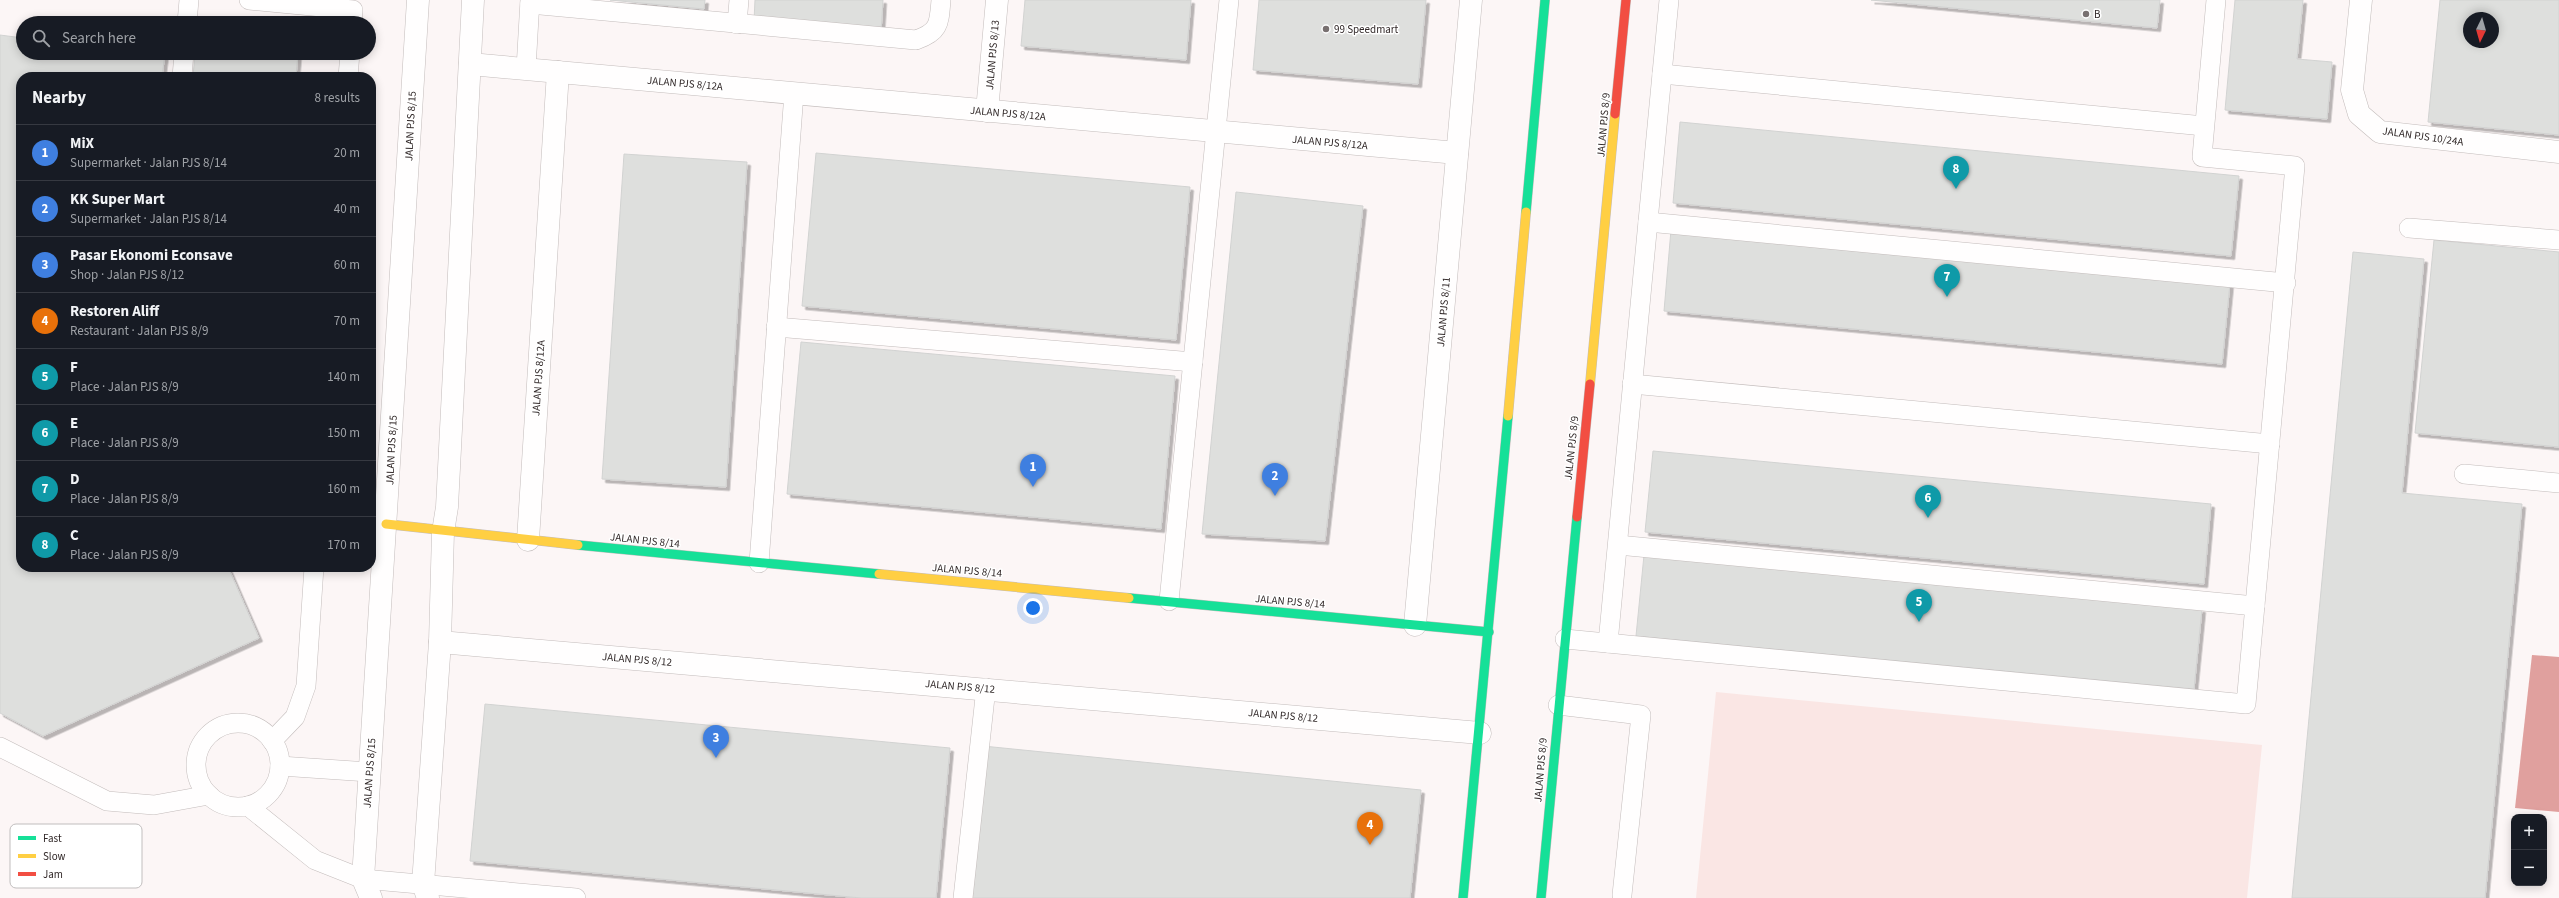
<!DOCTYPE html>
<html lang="en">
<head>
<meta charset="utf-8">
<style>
  :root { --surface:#171b24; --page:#20242c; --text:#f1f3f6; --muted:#9ea1a6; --line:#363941; --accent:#787070 }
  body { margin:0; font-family:"Source Sans 3",sans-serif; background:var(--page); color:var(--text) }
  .controls { position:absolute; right:12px; bottom:12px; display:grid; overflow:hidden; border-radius:8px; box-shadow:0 2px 10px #0003 }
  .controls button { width:36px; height:36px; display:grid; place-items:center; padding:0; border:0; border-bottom:1px solid var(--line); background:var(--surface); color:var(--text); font:20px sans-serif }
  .compass { position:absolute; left:2463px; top:12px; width:36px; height:36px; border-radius:50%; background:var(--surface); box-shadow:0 2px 10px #0003; rotate:185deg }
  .you { position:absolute; left:1033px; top:608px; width:14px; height:14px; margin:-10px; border:3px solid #fff; border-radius:50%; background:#1a73e8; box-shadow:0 0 0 6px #1a73e833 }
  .badge { display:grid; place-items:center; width:26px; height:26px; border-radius:50%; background:var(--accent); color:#fff; font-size:13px; font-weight:700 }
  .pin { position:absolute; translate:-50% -33px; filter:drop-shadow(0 1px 2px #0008) }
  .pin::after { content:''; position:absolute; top:21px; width:14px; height:12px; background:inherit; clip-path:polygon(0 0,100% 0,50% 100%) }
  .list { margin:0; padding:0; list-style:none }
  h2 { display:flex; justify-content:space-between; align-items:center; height:52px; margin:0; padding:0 16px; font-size:17px }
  h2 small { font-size:13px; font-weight:400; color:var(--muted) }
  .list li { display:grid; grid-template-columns:26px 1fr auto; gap:12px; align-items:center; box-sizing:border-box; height:56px; padding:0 16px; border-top:1px solid var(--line) }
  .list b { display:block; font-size:15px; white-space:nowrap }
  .list p { margin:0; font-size:13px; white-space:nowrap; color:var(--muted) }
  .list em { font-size:13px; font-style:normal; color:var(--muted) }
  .icon { flex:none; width:22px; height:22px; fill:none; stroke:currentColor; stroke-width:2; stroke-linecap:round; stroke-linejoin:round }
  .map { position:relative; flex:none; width:2559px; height:898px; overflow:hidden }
  .search { position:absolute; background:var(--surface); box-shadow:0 2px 10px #0003; left:16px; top:16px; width:360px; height:44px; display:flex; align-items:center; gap:10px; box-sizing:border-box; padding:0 14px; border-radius:22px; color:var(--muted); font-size:15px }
  .panel { position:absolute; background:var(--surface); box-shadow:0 2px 10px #0003; left:16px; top:72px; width:360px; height:500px; border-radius:16px }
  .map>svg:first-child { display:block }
  .green { fill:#fae6e4 }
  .water { fill:#e0a09e }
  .building { fill:#dedfdd; stroke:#d2d3d2; fill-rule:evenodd; filter:url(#shadow) }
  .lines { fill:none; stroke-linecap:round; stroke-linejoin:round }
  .lane-casing { stroke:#c3bcbb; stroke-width:20 }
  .street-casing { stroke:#c3bcbb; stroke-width:23 }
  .fast-casing { stroke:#c3bcbb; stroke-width:10 }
  .slow-casing { stroke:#c3bcbb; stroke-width:10 }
  .jam-casing { stroke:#c3bcbb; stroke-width:10 }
  .lane { stroke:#fffefe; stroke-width:19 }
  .street { stroke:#fffefe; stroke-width:22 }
  .fast { stroke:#16e098; stroke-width:9 }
  .slow { stroke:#ffcf43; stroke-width:9 }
  .jam { stroke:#f24e42; stroke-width:9 }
  .poi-dot { fill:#787070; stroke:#fff; stroke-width:1.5 }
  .labels { text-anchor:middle; stroke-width:3; stroke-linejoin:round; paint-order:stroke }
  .poi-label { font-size:11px; fill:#312828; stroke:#fff; text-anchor:start }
  .street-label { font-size:11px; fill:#312828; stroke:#fff }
  .key { fill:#fff; stroke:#c1bebe; stroke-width:1 }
  .key-label { font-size:11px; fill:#312828 }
</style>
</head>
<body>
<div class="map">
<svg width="2559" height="898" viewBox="0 0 2559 898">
  <defs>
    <filter id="shadow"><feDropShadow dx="3.5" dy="3.5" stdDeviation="0" flood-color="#0004"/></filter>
  </defs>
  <rect width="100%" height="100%" fill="#fcf6f6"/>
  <path class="green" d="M 1716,692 L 2262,745 L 2247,898 L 1696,898 Z"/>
  <path class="water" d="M 2532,655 L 2559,657 L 2559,812 L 2515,808 Z"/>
  <g class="building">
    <path d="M 610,0 L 705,0 L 704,9 Z"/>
    <path d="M 755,0 L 883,0 L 881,32 L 754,20 Z"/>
    <path d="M 1025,0 L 1191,0 L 1186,60 L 1021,46 Z"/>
    <path d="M 1259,0 L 1426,0 L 1418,84 L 1253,70 Z"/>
    <path d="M 1871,0 L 2160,0 L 2157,28 Z"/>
    <path d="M 2235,0 L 2303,0 L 2297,59 L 2332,62 L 2327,119 L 2225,110 Z"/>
    <path d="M 2440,0 L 2559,0 L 2559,135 L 2428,122 ZM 2469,18 L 2493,18 L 2493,42 L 2469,42 Z"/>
    <path d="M 0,35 L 23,38 L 23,53 L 165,53 L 162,77 L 21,77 L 21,567 L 228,567 L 259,638 L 43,736 L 0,713 Z"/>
    <path d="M 195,53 L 298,53 L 296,77 L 193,77 Z"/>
    <path d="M 1680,122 L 2239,176 L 2231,256 L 1673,203 Z"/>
    <path d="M 816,153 L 1190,187 L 1176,340 L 802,306 Z"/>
    <path d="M 624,154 L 747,162 L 726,487 L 602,479 Z"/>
    <path d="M 1236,192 L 1363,206 L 1325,541 L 1202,534 Z"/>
    <path d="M 1671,230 L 2230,283 L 2222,364 L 1664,311 Z"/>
    <path d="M 2434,240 L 2559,252 L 2559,447 L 2415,433 Z"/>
    <path d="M 2353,252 L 2424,259 L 2402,493 L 2522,504 L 2485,898 L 2292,898 Z"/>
    <path d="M 801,342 L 1175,376 L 1161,529 L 787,494 Z"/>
    <path d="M 1653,451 L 2211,504 L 2204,584 L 1645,532 Z"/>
    <path d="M 1644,555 L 2202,609 L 2194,689 L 1636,636 Z"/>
    <path d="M 485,704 L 950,748 L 936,898 L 861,898 L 470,861 Z"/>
    <path d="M 983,746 L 1421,790 L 1410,898 L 967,898 Z"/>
  </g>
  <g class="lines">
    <g class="lane-casing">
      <g id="lane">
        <path d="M 249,0 L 353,10 L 352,23"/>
        <path d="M 530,4 L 916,40 C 940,32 939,23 941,0"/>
        <path d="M 187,23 L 189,0"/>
        <path d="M 737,24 L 739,0"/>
        <path d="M 526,69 L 530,0"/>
        <path d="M 1662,74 L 2204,126"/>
        <path d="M 182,77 L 184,53"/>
        <path d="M 348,77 L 350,53"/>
        <path d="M 1648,222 L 2286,283"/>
        <path d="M 2409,228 L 2559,240"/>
        <path d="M 776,327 L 1193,362"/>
        <path d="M 1632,384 L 2270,444"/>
        <path d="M 2464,474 L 2559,483"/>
        <path d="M 1618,545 L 2255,606"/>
        <path d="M 759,563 L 794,93"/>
        <path d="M 1169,601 L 1229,0"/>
        <path d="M 1565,639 L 2246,704 L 2295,166 L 2202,157 L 2216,0"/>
        <path d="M 1608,643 L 1669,0"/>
        <path d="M 1558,705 L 1641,715 L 1622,895"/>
        <circle cx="238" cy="765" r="42"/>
        <path d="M 272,741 L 295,717 L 306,686 L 314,567"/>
        <path d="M 0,747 L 107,801 L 154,805 L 209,795"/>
        <path d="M 280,766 L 369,772"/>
        <path d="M 248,806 L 315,860 L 363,879 L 576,898"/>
        <path d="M 963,898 L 986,688"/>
      </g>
    </g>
    <g class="street-casing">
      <g id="street">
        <path d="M 2361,0 L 2352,90 L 2359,114 L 2380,132 L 2559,152"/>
        <path d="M 470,64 L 1457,153"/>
        <path d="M 987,111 L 997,0"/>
        <path d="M 528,540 L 558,72"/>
        <path d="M 1415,625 L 1471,0"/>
        <path d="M 440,642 L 1480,733"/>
        <path d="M 371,898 L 363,879 L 418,0"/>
        <path d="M 428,898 L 423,884 L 440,642 L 443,532 L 447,507 L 473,0"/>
      </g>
    </g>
    <g class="fast-casing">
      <g id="fast">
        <path d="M 1526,212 L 1545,0"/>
        <path d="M 578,545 L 879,574"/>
        <path d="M 1129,598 L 1489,632"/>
        <path d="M 1463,898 L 1508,416"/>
        <path d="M 1541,898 L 1577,517"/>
      </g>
    </g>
    <g class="slow-casing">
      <g id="slow">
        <path d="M 1590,384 L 1615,114"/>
        <path d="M 1508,416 L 1526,212"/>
        <path d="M 386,524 L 578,545"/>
        <path d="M 879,574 L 1129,598"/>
      </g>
    </g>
    <g class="jam-casing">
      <g id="jam">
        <path d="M 1615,114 L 1626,0"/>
        <path d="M 1577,517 L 1590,384"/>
      </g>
    </g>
    <use href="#lane" class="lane"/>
    <use href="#street" class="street"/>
    <use href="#fast" class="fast"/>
    <use href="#slow" class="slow"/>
    <use href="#jam" class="jam"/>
  </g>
  <g class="poi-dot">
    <circle cx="2086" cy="14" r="4"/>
    <circle cx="1326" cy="29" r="4"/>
  </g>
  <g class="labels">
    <g class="poi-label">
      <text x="2094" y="18">B</text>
      <text x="1334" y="33">99 Speedmart</text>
    </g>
    <g class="street-label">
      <text transform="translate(992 55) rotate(-85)" y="4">JALAN PJS 8/13</text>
      <text transform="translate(685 83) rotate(5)" y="4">JALAN PJS 8/12A</text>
      <text transform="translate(1008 113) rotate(5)" y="4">JALAN PJS 8/12A</text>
      <text transform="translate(1603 125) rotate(-85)" y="4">JALAN PJS 8/9</text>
      <text transform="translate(410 126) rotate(-87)" y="4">JALAN PJS 8/15</text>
      <text transform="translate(2423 136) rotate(8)" y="4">JALAN PJS 10/24A</text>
      <text transform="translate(1330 142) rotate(5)" y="4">JALAN PJS 8/12A</text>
      <text transform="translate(1443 312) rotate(-85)" y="4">JALAN PJS 8/11</text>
      <text transform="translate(538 378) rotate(-86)" y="4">JALAN PJS 8/12A</text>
      <text transform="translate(1571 448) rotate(-84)" y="4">JALAN PJS 8/9</text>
      <text transform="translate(391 450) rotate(-87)" y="4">JALAN PJS 8/15</text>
      <text transform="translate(645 540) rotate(6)" y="4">JALAN PJS 8/14</text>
      <text transform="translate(967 570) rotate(5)" y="4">JALAN PJS 8/14</text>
      <text transform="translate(1290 601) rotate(5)" y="4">JALAN PJS 8/14</text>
      <text transform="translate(637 659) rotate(5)" y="4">JALAN PJS 8/12</text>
      <text transform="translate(960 686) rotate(5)" y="4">JALAN PJS 8/12</text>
      <text transform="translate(1283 715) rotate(5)" y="4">JALAN PJS 8/12</text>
      <text transform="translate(1540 770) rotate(-85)" y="4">JALAN PJS 8/9</text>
      <text transform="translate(369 773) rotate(-86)" y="4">JALAN PJS 8/15</text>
    </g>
  </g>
  <rect x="10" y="824" width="132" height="64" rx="6" class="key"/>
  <rect x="18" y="836" width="18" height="4" fill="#16e098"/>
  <rect x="18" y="854" width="18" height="4" fill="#ffcf43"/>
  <rect x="18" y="872" width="18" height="4" fill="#f24e42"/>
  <g class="key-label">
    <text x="43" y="842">Fast</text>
    <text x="43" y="860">Slow</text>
    <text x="43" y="878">Jam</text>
  </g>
</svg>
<div class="controls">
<button>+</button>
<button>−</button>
</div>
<svg class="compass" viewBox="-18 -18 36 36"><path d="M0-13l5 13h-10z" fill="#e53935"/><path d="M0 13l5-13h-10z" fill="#9ea1a6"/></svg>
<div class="you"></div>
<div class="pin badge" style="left:1033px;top:487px;background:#3f7fe0">1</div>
<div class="pin badge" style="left:1275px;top:496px;background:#3f7fe0">2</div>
<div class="pin badge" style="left:716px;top:758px;background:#3f7fe0">3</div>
<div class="pin badge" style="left:1370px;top:845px;background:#e8710a">4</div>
<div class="pin badge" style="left:1919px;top:622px;background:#0f9aa8">5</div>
<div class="pin badge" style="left:1928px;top:518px;background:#0f9aa8">6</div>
<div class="pin badge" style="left:1947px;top:297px;background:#0f9aa8">7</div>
<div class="pin badge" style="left:1956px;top:189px;background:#0f9aa8">8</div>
<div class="search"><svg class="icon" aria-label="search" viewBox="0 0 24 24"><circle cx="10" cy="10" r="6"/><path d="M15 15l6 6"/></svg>Search here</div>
<section class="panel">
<h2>Nearby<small>8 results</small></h2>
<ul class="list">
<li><span class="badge" style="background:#3f7fe0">1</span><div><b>MiX</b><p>Supermarket · Jalan PJS 8/14</p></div><em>20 m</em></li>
<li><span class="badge" style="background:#3f7fe0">2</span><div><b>KK Super Mart</b><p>Supermarket · Jalan PJS 8/14</p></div><em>40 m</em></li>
<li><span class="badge" style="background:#3f7fe0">3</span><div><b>Pasar Ekonomi Econsave</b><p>Shop · Jalan PJS 8/12</p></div><em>60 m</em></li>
<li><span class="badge" style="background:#e8710a">4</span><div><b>Restoren Aliff</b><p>Restaurant · Jalan PJS 8/9</p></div><em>70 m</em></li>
<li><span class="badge" style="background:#0f9aa8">5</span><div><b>F</b><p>Place · Jalan PJS 8/9</p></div><em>140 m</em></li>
<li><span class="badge" style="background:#0f9aa8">6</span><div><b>E</b><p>Place · Jalan PJS 8/9</p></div><em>150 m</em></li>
<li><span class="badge" style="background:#0f9aa8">7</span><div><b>D</b><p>Place · Jalan PJS 8/9</p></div><em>160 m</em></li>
<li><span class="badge" style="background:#0f9aa8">8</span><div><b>C</b><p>Place · Jalan PJS 8/9</p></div><em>170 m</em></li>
</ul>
</section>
</div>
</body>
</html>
